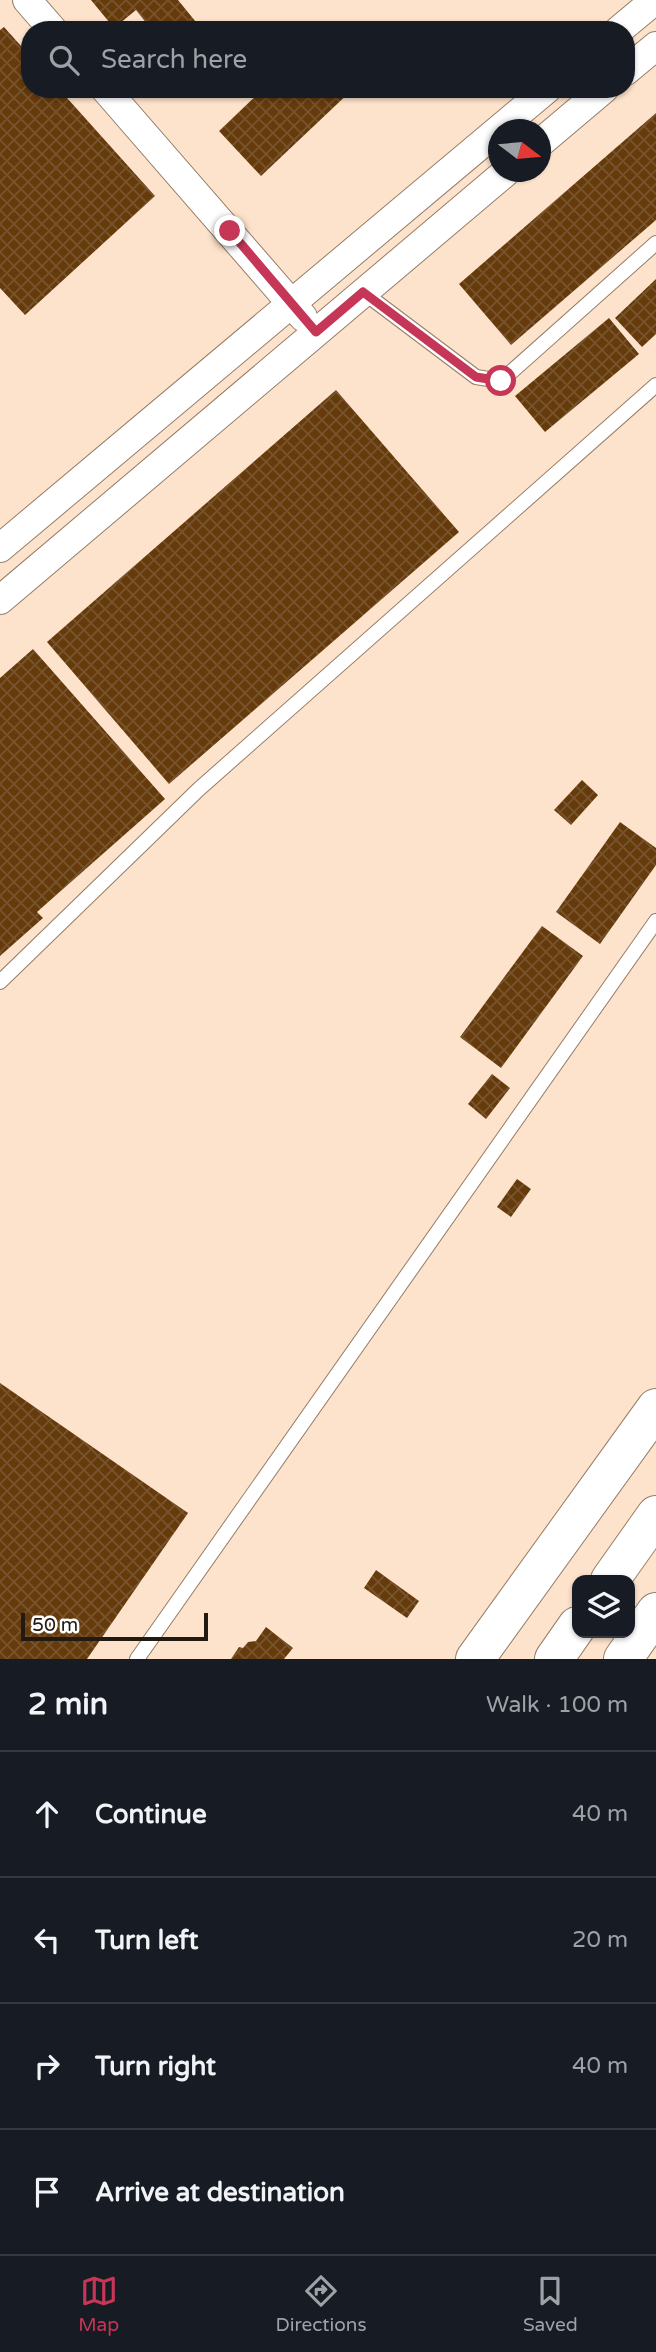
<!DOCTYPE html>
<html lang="en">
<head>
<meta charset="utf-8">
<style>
  :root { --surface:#171b24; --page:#20242c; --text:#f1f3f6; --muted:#9ea1a6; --line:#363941; --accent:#c63656 }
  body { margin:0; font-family:"Varela Round",sans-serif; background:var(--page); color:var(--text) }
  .controls { position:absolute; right:21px; bottom:21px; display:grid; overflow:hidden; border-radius:14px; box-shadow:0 2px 5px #0004 }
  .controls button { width:63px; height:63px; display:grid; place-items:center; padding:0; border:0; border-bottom:2px solid var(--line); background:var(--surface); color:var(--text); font:35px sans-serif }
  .compass { position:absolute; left:488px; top:119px; width:63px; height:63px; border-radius:50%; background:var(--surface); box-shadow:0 2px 5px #0004; rotate:106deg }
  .scale { position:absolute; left:21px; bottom:18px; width:187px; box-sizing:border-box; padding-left:7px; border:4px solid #221911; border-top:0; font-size:19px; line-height:24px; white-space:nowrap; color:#221911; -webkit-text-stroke:5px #fff; paint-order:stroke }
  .stop { position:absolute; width:21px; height:21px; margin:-16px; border:5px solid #c63656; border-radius:50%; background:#fff }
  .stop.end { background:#c63656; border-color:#fff; box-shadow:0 2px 7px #0008 }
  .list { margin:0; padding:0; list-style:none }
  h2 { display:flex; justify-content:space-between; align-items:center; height:91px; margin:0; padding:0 28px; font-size:30px }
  h2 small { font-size:23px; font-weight:400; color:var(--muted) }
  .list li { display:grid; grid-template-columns:46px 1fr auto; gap:21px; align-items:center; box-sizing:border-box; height:126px; padding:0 28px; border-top:2px solid var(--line) }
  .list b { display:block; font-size:26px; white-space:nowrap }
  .list em { font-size:23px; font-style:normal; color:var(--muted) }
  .icon { flex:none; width:38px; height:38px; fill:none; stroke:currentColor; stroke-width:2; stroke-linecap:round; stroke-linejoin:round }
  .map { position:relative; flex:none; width:656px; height:1659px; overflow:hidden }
  .search { position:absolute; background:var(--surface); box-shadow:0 2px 5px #0004; left:21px; right:21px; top:21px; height:77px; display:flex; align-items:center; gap:18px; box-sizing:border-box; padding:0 24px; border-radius:28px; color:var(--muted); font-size:26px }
  .sheet { height:595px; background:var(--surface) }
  nav { display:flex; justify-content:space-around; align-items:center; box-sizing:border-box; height:98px; border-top:2px solid var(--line); background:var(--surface); font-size:19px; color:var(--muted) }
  nav a { display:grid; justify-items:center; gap:4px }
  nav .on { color:var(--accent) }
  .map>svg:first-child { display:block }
  .building { fill:url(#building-cross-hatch) }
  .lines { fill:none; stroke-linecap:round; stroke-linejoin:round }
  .service-casing { stroke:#957d68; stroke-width:16 }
  .minor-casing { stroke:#957d68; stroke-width:30 }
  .secondary-casing { stroke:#957d68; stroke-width:40 }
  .trunk-casing { stroke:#957d68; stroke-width:40 }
  .service { stroke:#fff; stroke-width:14 }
  .minor { stroke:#fff; stroke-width:28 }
  .secondary { stroke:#fff; stroke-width:38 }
  .trunk { stroke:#fff; stroke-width:38 }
  .route { stroke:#c63656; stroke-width:9 }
</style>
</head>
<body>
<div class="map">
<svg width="656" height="1659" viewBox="0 0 656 1659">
  <defs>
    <pattern id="building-cross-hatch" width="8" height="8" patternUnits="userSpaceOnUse" patternTransform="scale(1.75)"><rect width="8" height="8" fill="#663b0c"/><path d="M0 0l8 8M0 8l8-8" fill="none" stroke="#77542e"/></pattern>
  </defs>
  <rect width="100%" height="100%" fill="#fde3cc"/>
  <g class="building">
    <path d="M 91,0 L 178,0 L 200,27 L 197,30 L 152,30 L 136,10 L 114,28 Z"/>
    <path d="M 4,27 L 30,56 L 30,89 L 59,89 L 155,196 L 25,315 L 0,288 L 0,30 Z"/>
    <path d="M 263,89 L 353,89 L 261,176 L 219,131 Z"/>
    <path d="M 656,113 L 656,220 L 511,345 L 459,284 Z"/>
    <path d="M 656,279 L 656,334 L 642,347 L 615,318 Z"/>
    <path d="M 609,318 L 639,354 L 545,432 L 515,396 Z"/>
    <path d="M 336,390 L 459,532 L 169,784 L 47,642 Z"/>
    <path d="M 33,649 L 165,799 L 37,912 L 43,918 L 0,956 L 0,678 Z"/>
    <path d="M 582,780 L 598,795 L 571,825 L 554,810 Z"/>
    <path d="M 620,822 L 656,848 L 656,865 L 600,944 L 556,912 Z"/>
    <path d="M 542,926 L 583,956 L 501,1068 L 460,1037 Z"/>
    <path d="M 492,1074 L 510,1088 L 486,1119 L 468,1104 Z"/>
    <path d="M 517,1179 L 531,1189 L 511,1217 L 497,1207 Z"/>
    <path d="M 0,1383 L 188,1513 L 87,1659 L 0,1659 Z"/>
    <path d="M 376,1570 L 419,1601 L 407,1618 L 364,1588 Z"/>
    <path d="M 266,1627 L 293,1648 L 284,1659 L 231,1659 L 239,1647 L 243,1648 L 248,1642 L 256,1641 Z"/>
  </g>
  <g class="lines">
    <g class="service-casing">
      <g id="service">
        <path d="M 363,292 L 476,377 L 501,381 L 656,243"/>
        <path d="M 0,982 L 199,789 L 656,385"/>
        <path d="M 137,1659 L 656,921"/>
      </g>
    </g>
    <g class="minor-casing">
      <g id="minor">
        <path d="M 27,0 L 53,30"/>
        <path d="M 619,30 L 655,0"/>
        <path d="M 626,71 L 656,46"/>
        <path d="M 105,89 L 303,317"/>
        <path d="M 540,143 L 604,89"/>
        <path d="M 0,548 L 547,89"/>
        <path d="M 0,600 L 506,172"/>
      </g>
    </g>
    <g class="secondary-casing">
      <path id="secondary" d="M 475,1659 L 656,1408"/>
    </g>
    <g class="trunk-casing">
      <g id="trunk">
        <path d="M 610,1580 L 656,1515"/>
        <path d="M 554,1659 L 577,1626"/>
        <path d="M 623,1659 L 656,1612"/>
      </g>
    </g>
    <use href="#service" class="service"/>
    <use href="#minor" class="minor"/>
    <use href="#secondary" class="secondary"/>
    <use href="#trunk" class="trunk"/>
  </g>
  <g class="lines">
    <path class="route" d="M 230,231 L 316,332 L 363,292 L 476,377 L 501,381"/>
  </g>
</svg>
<div class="controls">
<button><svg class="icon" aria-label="layers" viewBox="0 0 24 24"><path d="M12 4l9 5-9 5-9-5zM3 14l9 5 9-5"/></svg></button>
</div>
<svg class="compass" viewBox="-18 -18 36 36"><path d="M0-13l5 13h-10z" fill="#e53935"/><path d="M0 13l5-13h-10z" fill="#9ea1a6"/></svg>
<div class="scale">50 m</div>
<div class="stop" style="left:501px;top:381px"></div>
<div class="stop end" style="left:230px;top:231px"></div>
<div class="search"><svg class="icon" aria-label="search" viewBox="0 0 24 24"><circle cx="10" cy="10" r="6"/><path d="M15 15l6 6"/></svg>Search here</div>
</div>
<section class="sheet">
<h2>2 min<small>Walk · 100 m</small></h2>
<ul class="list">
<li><svg class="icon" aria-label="ahead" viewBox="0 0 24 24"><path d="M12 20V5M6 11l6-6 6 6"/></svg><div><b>Continue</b></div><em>40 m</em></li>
<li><svg class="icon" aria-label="left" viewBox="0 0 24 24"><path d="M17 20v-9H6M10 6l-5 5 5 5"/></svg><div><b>Turn left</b></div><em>20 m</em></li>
<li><svg class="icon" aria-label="right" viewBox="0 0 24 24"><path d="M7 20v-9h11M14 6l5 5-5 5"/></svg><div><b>Turn right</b></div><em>40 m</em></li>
<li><svg class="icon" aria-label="arrive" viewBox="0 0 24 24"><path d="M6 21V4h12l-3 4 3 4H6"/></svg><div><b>Arrive at destination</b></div></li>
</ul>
</section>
<nav>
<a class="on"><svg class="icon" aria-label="map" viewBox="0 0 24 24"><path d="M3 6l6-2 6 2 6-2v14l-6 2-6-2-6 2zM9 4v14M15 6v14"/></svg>Map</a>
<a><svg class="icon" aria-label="directions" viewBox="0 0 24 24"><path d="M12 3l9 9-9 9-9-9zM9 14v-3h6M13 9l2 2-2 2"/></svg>Directions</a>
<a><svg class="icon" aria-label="saved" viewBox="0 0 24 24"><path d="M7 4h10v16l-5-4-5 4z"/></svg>Saved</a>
</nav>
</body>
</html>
